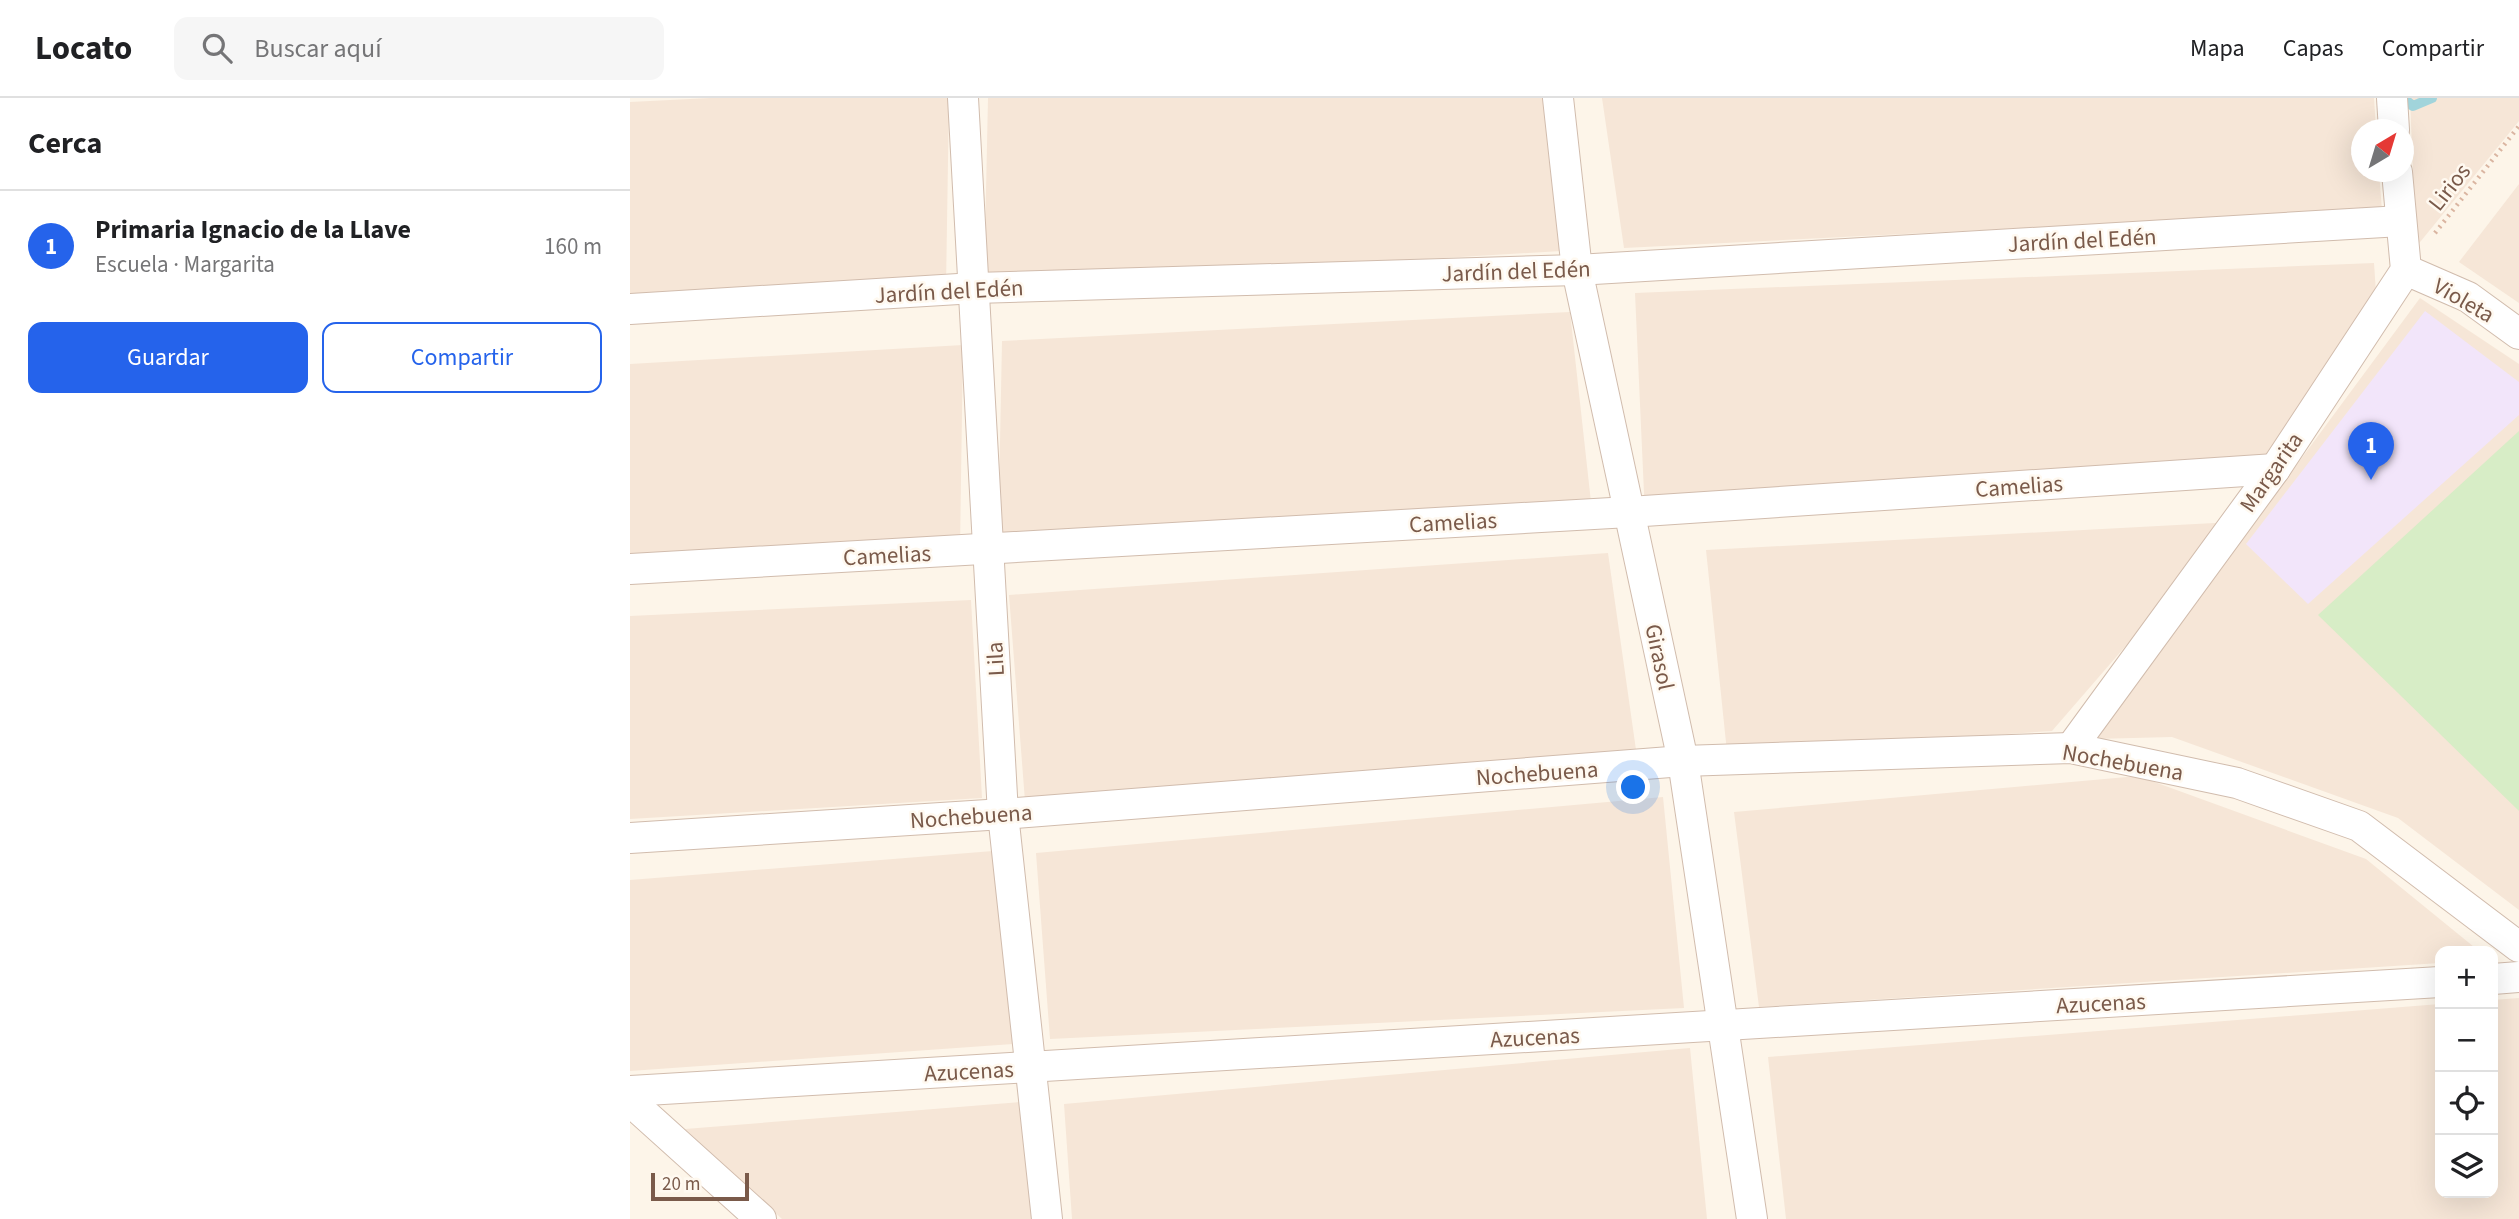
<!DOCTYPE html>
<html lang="es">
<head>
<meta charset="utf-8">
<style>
  :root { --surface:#fff; --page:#f6f6f6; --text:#202124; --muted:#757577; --line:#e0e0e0; --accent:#2563eb }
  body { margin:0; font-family:"Source Sans 3",sans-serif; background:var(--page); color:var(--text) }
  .controls { position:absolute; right:21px; bottom:21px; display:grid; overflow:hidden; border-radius:14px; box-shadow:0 7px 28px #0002 }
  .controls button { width:63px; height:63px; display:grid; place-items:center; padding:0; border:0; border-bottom:2px solid var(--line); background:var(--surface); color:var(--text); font:35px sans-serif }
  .compass { position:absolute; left:1721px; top:21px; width:63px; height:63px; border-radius:50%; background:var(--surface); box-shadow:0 7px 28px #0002; rotate:38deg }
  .scale { position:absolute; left:21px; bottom:18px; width:98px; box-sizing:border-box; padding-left:7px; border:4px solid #7a5a4a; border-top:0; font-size:19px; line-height:24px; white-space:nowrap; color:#7a5a4a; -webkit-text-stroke:5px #fff9f0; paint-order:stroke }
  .you { position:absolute; left:1004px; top:690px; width:24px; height:24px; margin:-18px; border:5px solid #fff; border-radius:50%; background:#1a73e8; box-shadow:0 0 0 10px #1a73e833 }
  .badge { display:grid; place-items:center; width:46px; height:46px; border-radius:50%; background:var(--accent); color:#fff; font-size:23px; font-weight:700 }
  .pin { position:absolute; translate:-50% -58px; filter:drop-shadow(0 2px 4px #0008) }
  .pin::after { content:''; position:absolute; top:37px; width:24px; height:21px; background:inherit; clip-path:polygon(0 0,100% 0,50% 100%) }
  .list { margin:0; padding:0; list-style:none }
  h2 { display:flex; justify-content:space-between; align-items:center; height:91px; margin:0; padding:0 28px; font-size:30px }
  h2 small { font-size:23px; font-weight:400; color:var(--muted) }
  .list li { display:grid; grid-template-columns:46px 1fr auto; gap:21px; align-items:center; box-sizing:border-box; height:112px; padding:0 28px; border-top:2px solid var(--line) }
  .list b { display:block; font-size:26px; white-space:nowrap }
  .list p { margin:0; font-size:23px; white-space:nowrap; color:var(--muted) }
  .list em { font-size:23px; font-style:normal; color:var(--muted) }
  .actions { display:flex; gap:14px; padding:21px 28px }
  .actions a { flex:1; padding:16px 0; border:2px solid var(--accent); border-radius:14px; text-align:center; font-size:24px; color:var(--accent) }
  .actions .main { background:var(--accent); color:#fff }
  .icon { flex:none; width:38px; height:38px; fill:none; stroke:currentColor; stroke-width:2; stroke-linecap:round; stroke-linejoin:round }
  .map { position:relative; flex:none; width:1889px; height:1121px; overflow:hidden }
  header { display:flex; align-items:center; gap:42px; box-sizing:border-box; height:98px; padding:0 35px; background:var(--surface); border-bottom:2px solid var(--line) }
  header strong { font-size:33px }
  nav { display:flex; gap:38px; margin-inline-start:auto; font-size:24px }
  .search { width:490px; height:63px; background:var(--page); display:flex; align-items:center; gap:18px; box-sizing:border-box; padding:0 24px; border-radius:14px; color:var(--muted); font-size:26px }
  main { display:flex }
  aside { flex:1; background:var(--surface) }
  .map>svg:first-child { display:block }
  .residential { fill:#f6e6d7 }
  .education { fill:#f2e5fa }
  .grass { fill:#d7edc6 }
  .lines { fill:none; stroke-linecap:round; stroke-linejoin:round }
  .stream { stroke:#a1d4db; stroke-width:10 }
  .street-casing { stroke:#d1bcad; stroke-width:32 }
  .path { stroke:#dab5a1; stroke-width:4.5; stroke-dasharray:2 5; stroke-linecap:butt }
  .street { stroke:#fff; stroke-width:30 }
  .labels { text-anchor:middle; stroke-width:5; stroke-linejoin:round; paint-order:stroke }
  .street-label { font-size:23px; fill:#7a5a4a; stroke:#fff9f0 }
</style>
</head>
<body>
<header>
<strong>Locato</strong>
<div class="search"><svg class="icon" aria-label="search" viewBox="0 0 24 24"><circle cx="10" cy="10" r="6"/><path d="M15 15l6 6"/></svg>Buscar aquí</div>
<nav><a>Mapa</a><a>Capas</a><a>Compartir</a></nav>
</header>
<main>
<aside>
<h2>Cerca<small></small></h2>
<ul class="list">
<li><span class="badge">1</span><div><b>Primaria Ignacio de la Llave</b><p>Escuela · Margarita</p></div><em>160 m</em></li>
</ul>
<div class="actions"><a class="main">Guardar</a><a>Compartir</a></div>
</aside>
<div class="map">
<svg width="1889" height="1121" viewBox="0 0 1889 1121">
  <rect width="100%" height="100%" fill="#fdf5e9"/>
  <g class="residential">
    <path d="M 80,0 L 319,0 L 316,189 L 0,209 L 0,4 Z"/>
    <path d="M 358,0 L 931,0 L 948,152 L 354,187 Z"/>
    <path d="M 972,0 L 1744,0 L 1746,31 L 1731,32 L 1731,74 L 1749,74 L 1752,112 L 994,150 Z"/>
    <path d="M 1780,0 L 1889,0 L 1889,23 L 1786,149 Z"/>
    <path d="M 1889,86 L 1889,205 L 1829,164 Z"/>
    <path d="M 1744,165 L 1748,224 L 1626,381 L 1015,417 L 1005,195 Z"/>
    <path d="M 1790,200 L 1889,266 L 1889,812 L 1768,720 L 1542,639 L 1464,641 Z"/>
    <path d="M 940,214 L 962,413 L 368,448 L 372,243 Z"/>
    <path d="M 333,247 L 330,450 L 0,465 L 0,266 Z"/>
    <path d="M 1603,424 L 1422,633 L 1097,654 L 1076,452 Z"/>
    <path d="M 978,455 L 1007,659 L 395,703 L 379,497 Z"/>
    <path d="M 341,502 L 352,700 L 0,721 L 0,518 Z"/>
    <path d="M 1508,678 L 1736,761 L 1849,853 L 1810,853 L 1810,865 L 1129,909 L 1104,714 Z"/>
    <path d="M 1033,699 L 1054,910 L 420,941 L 406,755 Z"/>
    <path d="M 363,753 L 383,946 L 0,973 L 0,782 Z"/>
    <path d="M 1889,900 L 1889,1121 L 1156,1121 L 1138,959 L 1810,906 L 1810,1095 L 1863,1095 L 1863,902 Z"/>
    <path d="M 1060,950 L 1077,1121 L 442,1121 L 434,1006 Z"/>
    <path d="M 390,1004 L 403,1121 L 152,1121 L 55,1031 Z"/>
  </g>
  <path class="education" d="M 1795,213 L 1889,284 L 1889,317 L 1678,506 L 1616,446 Z"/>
  <path class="grass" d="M 1889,333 L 1889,713 L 1688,517 Z"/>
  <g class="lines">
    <path class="stream" d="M 1773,0 L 1783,8 L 1802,0"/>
    <g class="street-casing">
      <g id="street">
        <path d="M 333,0 L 373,716 L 417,1121"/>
        <path d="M 928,0 L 947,172 L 1053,663 L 1122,1121"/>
        <path d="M 1762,0 L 1764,32"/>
        <path d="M 1776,172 L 1838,199 L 1889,236"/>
        <path d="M 0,211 L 345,190 L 947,172 L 1771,123"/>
        <path d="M 0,471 L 999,414 L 1645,371"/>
        <path d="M 1441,650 L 1645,371 L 1776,172 L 1767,74"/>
        <path d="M 0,740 L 373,716 L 1053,663 L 1441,650 L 1607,685 L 1729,728 L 1889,849"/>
        <path d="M 1863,881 L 1889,879"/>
        <path d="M 0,993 L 1810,884"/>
        <path d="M 0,1003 L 131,1121"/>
      </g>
    </g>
    <path class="path" d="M 1805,135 L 1889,28"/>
    <use href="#street" class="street"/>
  </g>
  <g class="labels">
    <g class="street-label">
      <text transform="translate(1819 89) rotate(-52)" y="8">Lirios</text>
      <text transform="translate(1452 142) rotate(-3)" y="8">Jardín del Edén</text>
      <text transform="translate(886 173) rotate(-2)" y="8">Jardín del Edén</text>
      <text transform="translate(319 193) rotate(-3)" y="8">Jardín del Edén</text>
      <text transform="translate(1834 202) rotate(30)" y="8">Violeta</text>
      <text transform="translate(1641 374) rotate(-55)" y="8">Margarita</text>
      <text transform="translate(1389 388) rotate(-4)" y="8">Camelias</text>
      <text transform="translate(823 424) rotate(-3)" y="8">Camelias</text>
      <text transform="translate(257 457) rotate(-3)" y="8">Camelias</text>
      <text transform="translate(1030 559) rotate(78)" y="8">Girasol</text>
      <text transform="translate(365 561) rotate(-93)" y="8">Lila</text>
      <text transform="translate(1493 664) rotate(10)" y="8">Nochebuena</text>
      <text transform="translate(907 675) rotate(-4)" y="8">Nochebuena</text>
      <text transform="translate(341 718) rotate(-4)" y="8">Nochebuena</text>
      <text transform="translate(1471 905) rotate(-3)" y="8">Azucenas</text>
      <text transform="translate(905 939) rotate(-3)" y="8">Azucenas</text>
      <text transform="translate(339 973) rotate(-3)" y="8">Azucenas</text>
    </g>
  </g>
</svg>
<div class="controls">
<button>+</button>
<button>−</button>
<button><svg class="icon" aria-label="locate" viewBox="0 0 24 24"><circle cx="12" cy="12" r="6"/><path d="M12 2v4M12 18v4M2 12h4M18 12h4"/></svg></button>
<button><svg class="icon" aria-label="layers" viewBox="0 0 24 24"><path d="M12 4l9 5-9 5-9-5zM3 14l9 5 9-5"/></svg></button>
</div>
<svg class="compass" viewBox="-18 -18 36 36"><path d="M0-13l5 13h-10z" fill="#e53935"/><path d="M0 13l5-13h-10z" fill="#757577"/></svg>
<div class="scale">20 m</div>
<div class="you"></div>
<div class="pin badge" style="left:1741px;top:382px">1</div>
</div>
</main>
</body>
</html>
